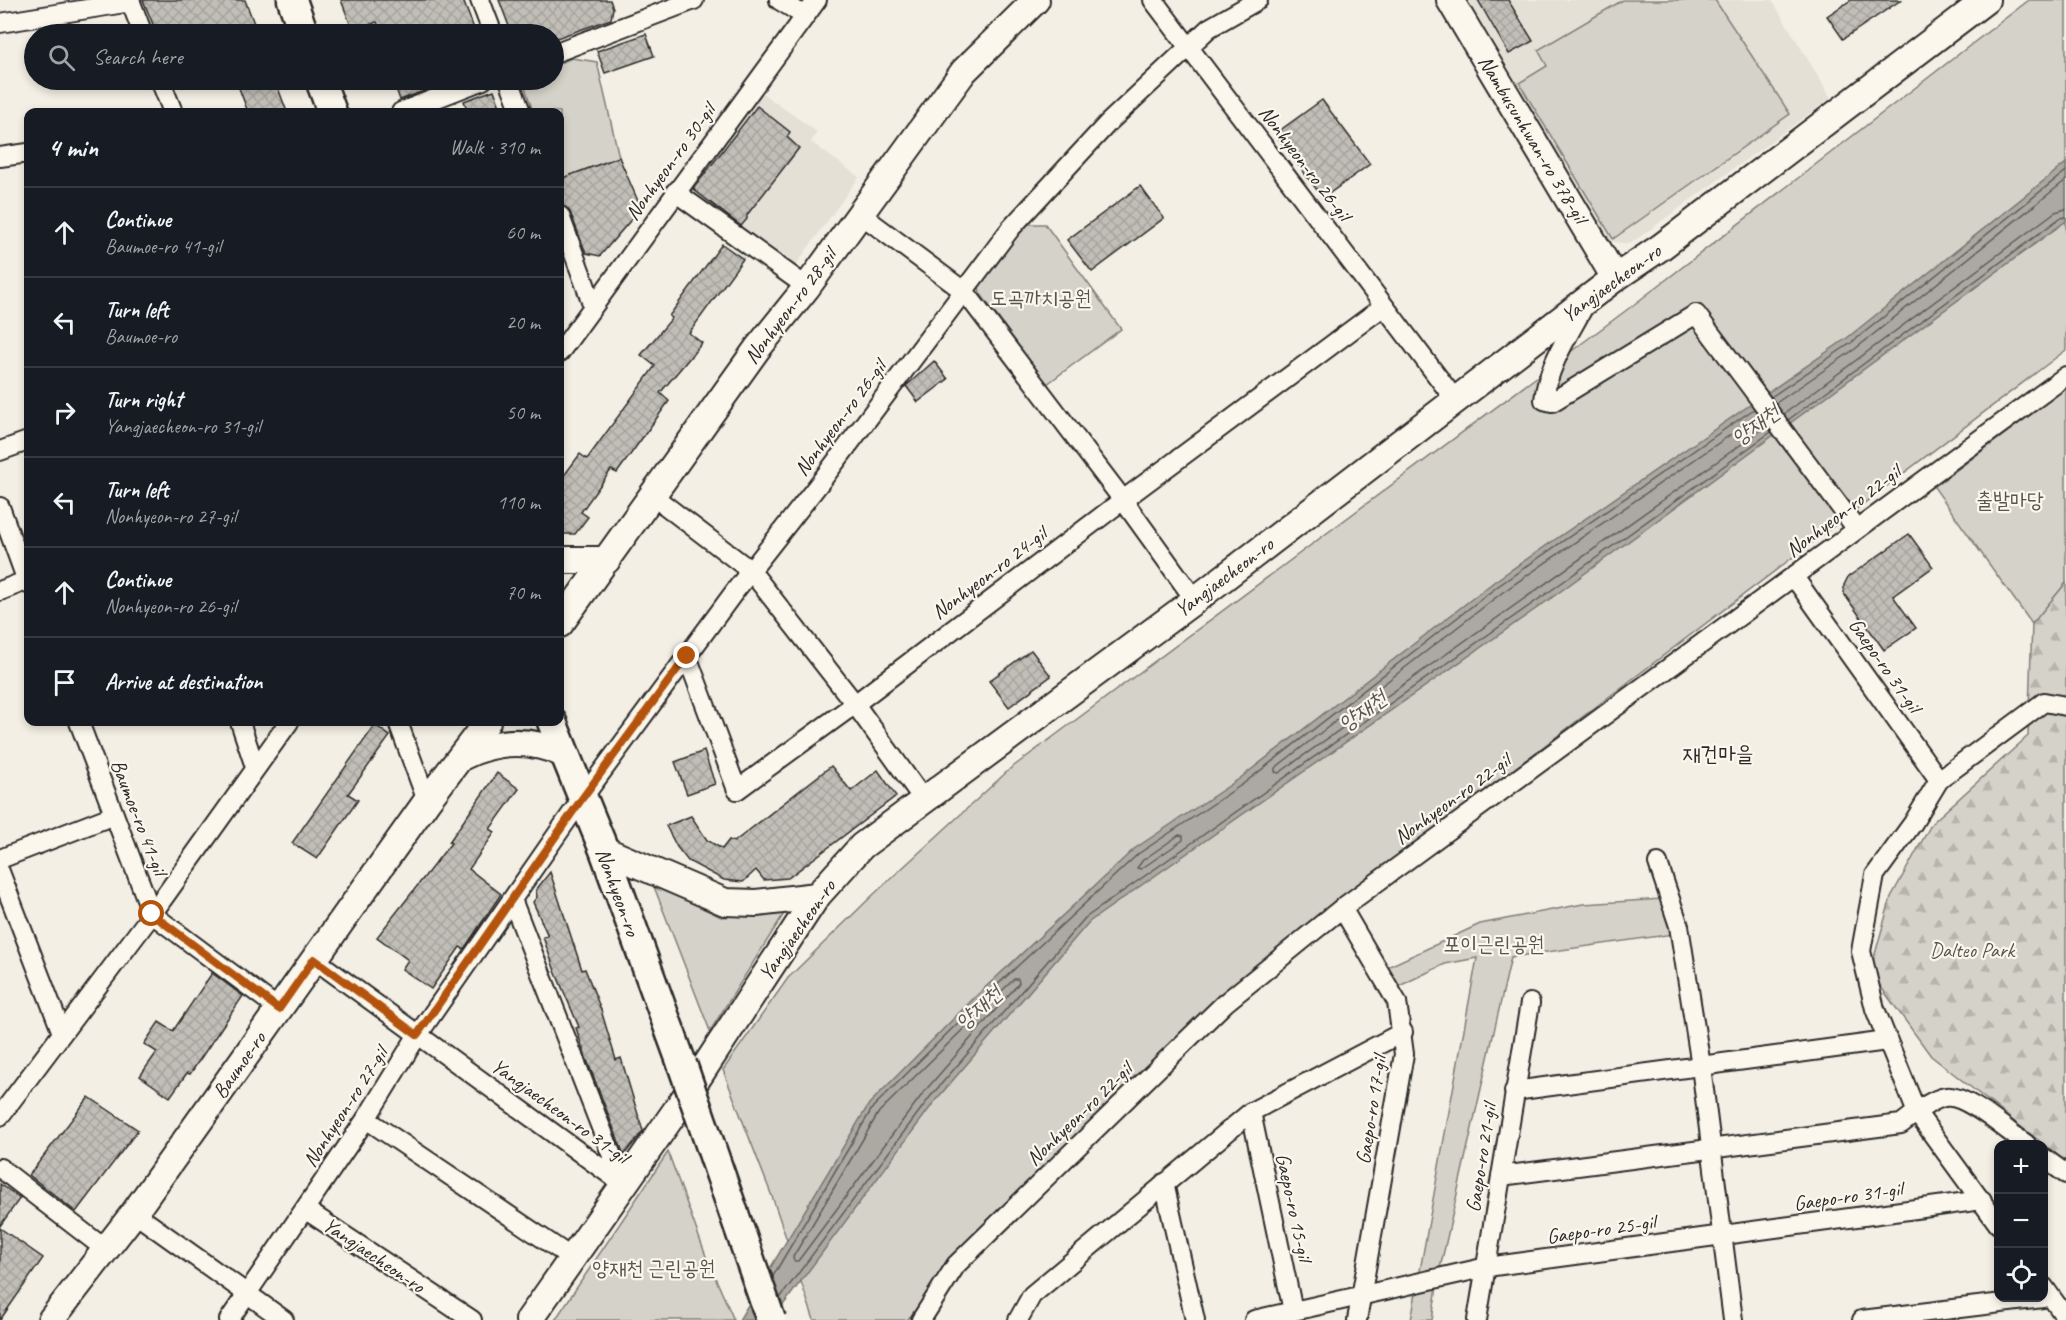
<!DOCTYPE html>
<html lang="en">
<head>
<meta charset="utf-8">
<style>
  :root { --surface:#171b24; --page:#242831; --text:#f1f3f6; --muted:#9ea1a6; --line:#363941 }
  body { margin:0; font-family:Caveat,"Poor Story",sans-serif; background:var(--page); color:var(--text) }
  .controls { position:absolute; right:18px; bottom:18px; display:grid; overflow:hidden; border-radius:12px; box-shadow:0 3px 9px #0003 }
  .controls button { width:54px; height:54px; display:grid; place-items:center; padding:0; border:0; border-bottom:2px solid var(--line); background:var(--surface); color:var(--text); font:30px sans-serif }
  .stop { position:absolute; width:18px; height:18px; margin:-14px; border:4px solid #b45309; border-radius:50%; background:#fff }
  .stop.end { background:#b45309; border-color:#fff; box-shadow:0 2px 6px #0008 }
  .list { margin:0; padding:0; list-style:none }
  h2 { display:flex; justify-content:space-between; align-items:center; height:78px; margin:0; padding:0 24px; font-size:26px }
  h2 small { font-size:20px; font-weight:400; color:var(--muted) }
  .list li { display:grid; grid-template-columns:39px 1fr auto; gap:18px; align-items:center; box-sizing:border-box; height:90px; padding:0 24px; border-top:2px solid var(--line) }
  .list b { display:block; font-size:22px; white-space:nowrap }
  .list p { margin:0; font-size:20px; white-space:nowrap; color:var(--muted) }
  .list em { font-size:20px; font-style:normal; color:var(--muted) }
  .icon { flex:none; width:33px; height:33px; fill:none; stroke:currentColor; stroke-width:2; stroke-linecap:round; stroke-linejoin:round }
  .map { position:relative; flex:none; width:2066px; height:1320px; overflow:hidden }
  .search { position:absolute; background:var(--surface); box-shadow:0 3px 9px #0003; left:24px; top:24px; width:540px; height:66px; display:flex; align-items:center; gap:15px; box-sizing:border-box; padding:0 21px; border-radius:33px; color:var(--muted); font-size:22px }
  .panel { position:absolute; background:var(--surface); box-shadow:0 3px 9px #0003; left:24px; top:108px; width:540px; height:618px; border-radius:12px }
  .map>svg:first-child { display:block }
  .built { fill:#e4e0d6 }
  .green { fill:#d5d2c9; stroke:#807e7a; stroke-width:1.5 }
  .forest { fill:url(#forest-firs); stroke:#807e7a; stroke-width:1.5 }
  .water { fill:#aca9a2; stroke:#787772; stroke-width:1.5 }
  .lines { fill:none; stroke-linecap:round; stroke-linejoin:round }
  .shore { stroke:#5f5d5b; stroke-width:1.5 }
  .building { fill:url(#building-cross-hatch); stroke:#2b2b2b; stroke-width:1.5 }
  .street-casing { stroke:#2b2b2b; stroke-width:22 }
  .secondary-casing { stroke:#2b2b2b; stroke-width:30 }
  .primary-casing { stroke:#2b2b2b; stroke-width:33 }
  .street { stroke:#fbf7ec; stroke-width:18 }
  .secondary { stroke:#fbf7ec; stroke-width:26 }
  .primary { stroke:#fbf7ec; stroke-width:28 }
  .primary-bridge-casing { stroke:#2b2b2b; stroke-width:33; stroke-linecap:butt }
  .primary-bridge { stroke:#fbf7ec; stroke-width:28 }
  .route { stroke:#b45309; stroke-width:8 }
  .labels { text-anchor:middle; stroke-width:4.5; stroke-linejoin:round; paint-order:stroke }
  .street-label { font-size:21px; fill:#2b2b2b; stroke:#fbf7ec }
  .park-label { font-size:21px; fill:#565552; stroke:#fbf7ec }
  .water-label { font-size:22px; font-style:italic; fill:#585755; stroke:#fbf7ec }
  .neighbourhood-label { font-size:22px; fill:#2b2b2b; stroke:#fbf7ec }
</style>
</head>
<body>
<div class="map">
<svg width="2066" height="1320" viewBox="0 0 2066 1320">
  <defs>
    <pattern id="forest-firs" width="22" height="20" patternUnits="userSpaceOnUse" patternTransform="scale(1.5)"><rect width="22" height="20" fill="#d5d2c9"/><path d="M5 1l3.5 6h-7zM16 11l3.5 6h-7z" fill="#b7b4ad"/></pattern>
    <pattern id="building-cross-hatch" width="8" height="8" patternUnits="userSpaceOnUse" patternTransform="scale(1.5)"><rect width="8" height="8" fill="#c0beb6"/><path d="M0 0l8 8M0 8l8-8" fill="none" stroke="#a5a39d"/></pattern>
  </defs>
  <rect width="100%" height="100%" fill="#f3efe4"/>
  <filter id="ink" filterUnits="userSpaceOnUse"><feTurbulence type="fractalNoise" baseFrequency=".0167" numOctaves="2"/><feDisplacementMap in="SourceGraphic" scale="12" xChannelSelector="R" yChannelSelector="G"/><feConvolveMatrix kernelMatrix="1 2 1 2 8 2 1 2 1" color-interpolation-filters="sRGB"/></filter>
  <g filter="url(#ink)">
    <g class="built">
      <path d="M 1461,0 L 1772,0 L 1831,98 L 1630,244 L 1598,240 Z"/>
      <path d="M 758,90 L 817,132 L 811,142 L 859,177 L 793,269 L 684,192 Z"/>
    </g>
    <g class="green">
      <path d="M 1623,0 L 1715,0 L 1790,114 L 1613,239 L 1519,83 L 1547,66 L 1538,50 Z"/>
      <path d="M 2029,0 L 2066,0 L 2066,350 L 1498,781 L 1240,981 L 1048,1162 L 907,1320 L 814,1320 L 773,1199 L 723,1070 L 788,978 L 873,895 L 1010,769 L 1632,306 Z"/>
      <path d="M 572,58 L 597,62 L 619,157 L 560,179 L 560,112 L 533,112 L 525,87 L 533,80 L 554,80 L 554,65 Z"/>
      <path d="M 1022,224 L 1045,224 L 1121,329 L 1047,384 L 980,293 L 979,286 Z"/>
      <path d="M 2066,388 L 2066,583 L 2032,624 L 1934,487 Z"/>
      <path d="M 653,884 L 721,917 L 785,912 L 710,1031 Z"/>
      <path d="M 1663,899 L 1674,934 L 1511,957 L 1439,1273 L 1432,1320 L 1411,1320 L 1477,958 L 1445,964 L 1395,988 L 1381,970 L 1480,924 L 1583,904 Z"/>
      <path d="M 668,1152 L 707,1259 L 734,1320 L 555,1320 Z"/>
    </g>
    <path class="forest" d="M 2066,583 L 2066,1162 L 1931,1056 L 1870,972 L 1891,897 L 1932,823 L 2028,736 L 2032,624 Z"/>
    <path class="water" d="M 2066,163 L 2066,221 L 1550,599 L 1089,922 L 935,1101 L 772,1320 L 739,1320 L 869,1104 L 975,997 L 1134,849 L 1239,779 L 1495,581 L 1847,338 Z"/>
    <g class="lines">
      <g class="shore">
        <path d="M 1771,397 L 1851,343 L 2066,171"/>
        <path d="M 1776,403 L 1855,349 L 2066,180"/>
        <path d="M 1784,414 L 2055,212 L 2066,209"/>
        <path d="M 1759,415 L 1503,592 L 1275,768 L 1275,772 L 1279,773 L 1767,426"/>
        <path d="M 1788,420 L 2060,218 L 2066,217"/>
        <path d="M 1179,835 L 1183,836 L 1183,840 L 1141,869 L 1137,868 L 1143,860 Z"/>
        <path d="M 1014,979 L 1018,979 L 1019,983 L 924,1092 L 798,1261 L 794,1261 L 793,1257 L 879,1112 Z"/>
        <path d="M 773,1276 L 873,1107 L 980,1001 L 1138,854 L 1243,784 L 1498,586 L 1754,409"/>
        <path d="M 780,1298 L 930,1097 L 1085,918 L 1546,594 L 1771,432"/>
      </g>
    </g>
    <g class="building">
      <path d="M 143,0 L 245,0 L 258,34 L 157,34 Z"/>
      <path d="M 341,0 L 463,0 L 476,34 L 382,34 L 377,22 L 353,31 Z"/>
      <path d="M 499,0 L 610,0 L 613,8 L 611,19 L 554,39 L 554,34 L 512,34 Z"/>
      <path d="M 1478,0 L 1508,0 L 1533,41 L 1509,54 Z"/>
      <path d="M 1851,0 L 1901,0 L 1843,39 L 1827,16 Z"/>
      <path d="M 646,34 L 654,56 L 605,73 L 597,51 Z"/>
      <path d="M 236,80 L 275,80 L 287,112 L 248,112 Z"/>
      <path d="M 393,80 L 452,80 L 400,100 Z"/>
      <path d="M 494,90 L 502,112 L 468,112 L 464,101 Z"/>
      <path d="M 1322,100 L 1370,164 L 1323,198 L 1275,134 Z"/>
      <path d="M 757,106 L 790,132 L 787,137 L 799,148 L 747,215 L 747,219 L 741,226 L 693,189 Z"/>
      <path d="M 619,157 L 641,208 L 600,256 L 586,253 L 570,212 L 560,205 L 560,179 Z"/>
      <path d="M 1140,186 L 1164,218 L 1092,272 L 1067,240 Z"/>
      <path d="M 722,244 L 743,259 L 689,333 L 702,343 L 660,393 L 669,401 L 617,473 L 611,470 L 581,512 L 588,517 L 575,534 L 560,534 L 560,481 L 580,454 L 587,459 L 655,366 L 641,355 L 672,318 L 669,316 Z"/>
      <path d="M 934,361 L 948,379 L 918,402 L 906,386 Z"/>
      <path d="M 1909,534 L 1933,567 L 1893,596 L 1916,628 L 1884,650 L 1844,594 L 1844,585 L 1848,577 Z"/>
      <path d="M 1031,650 L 1051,676 L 1009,707 L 989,681 Z"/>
      <path d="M 375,725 L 390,736 L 348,794 L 358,800 L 317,859 L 292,843 Z"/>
      <path d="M 704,751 L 715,784 L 687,794 L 675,762 Z"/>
      <path d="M 831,766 L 851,791 L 878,770 L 896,796 L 788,878 L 764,880 L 756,870 L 743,882 L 724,880 L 688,861 L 677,847 L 666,826 L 691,816 L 707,840 L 722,849 L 729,840 L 734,842 Z"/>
      <path d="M 497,773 L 519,789 L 490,829 L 495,832 L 469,869 L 501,894 L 464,949 L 460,947 L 431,989 L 402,969 L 408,960 L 377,937 L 451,843 L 449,842 Z"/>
      <path d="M 550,872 L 582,970 L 585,969 L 601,1010 L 616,1060 L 621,1058 L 643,1131 L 624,1155 L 585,1055 L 576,1028 L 579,1027 L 555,971 L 543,937 L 548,936 L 533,902 L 537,897 L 536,890 Z"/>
      <path d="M 212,973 L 243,996 L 190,1074 L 187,1073 L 170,1097 L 140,1076 L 157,1052 L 144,1044 L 159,1022 L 173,1031 Z"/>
      <path d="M 89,1097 L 138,1130 L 76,1212 L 29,1175 Z"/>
      <path d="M 0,1184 L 20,1198 L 0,1226 Z"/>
      <path d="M 0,1228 L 43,1258 L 0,1320 Z"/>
    </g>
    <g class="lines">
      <g class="street-casing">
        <g id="street">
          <path d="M 130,0 L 143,34"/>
          <path d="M 480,0 L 493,34"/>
          <path d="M 779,0 L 805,16"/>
          <path d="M 1153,0 L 1456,401"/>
          <path d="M 0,23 L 131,2"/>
          <path d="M 554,53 L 694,0"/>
          <path d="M 160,80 L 173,112"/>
          <path d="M 509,80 L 521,112"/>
          <path d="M 401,112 L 483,80"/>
          <path d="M 0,157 L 28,153"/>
          <path d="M 675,192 L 807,287"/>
          <path d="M 859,213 L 965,292 L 1123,500 L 1195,600"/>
          <path d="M 560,216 L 593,306"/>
          <path d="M 1583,308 C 1568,336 1547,368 1544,400 L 1552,402 L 1696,314 L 1856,528"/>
          <path d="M 560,352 L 817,0"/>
          <path d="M 0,451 L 28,441"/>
          <path d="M 653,496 L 751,571 L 855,704 L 923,799"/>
          <path d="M 0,507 L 28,584"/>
          <path d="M 1794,577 L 1939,780"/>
          <path d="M 0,591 L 28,580"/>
          <path d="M 687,656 L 737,790 L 855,704 L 1123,500 L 1384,306"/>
          <path d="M 79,722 L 152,914 L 279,1009"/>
          <path d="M 240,722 L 255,767"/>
          <path d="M 398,722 L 427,801"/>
          <path d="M 0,859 L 114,815"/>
          <path d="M 1658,863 L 1679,926 L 1701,1066 L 1733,1320"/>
          <path d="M 0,872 L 62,1033"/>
          <path d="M 513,902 L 623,1184"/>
          <path d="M 1342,908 L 1397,1002 L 1404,1054 L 1357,1320"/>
          <path d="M 314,959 L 623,1184"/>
          <path d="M 1514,1091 L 1887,1041"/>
          <path d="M 1251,1112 L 1293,1311"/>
          <path d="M 0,1116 L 152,914 L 289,722"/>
          <path d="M 366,1119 L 572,1258"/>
          <path d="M 2044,1158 L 2066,1174"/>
          <path d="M 0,1168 L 105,1249"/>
          <path d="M 1501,1176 L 1901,1124 C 1914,1115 1929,1100 1945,1097 C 1966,1093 2008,1132 2026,1144"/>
          <path d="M 1164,1183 L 1195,1320"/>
          <path d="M 306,1210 L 472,1320"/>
          <path d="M 134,1213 L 284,1320"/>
          <path d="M 1998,1224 L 1917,1113 L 1875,1009 L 1861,951 L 1875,875 L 1913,823 L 1939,780 L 2044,702 L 2066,706"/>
          <path d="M 2044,1287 L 2066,1318"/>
          <path d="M 229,1320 L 366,1119 L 417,1036 L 581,800 L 735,591 L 822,480 L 1011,228 L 1108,123 L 1209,28 L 1258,0"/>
          <path d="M 921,1320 L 956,1265 L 1225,1003 L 1342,908 L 2066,376"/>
          <path d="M 1018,1320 L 1032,1295 L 1251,1112 L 1403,1032"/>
          <path d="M 1254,1320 L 1487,1267 L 1982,1200"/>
          <path d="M 1477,1320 L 1530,1003"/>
          <path d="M 1862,1320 L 2043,1298"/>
        </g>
      </g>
      <g class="secondary-casing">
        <g id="secondary">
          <path d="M 1450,0 L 1615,278"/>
          <path d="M 560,560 L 607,560"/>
          <path d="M 560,624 L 757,349 L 807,287 L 964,71 L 1036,0"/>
          <path d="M 461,757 C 495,740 530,738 564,754"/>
          <path d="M 604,850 L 725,902 L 756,903 L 817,896"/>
          <path d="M 51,1320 L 134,1213 L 427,801 L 487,722"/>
          <path d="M 529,1320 L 684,1099 L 817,896 L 862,846 L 1195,600 L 1615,278 L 1661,247 L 1986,0"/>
        </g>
      </g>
      <g class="primary-casing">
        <g id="primary">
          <path d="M 292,0 L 304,34"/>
          <path d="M 320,80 L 332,112"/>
          <path d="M 552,722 L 604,850 L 682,1064"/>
        </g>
      </g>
      <use href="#street" class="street"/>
      <use href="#secondary" class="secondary"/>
      <use href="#primary" class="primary"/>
      <g class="primary-bridge-casing">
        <path id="primary-bridge" d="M 682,1064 L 771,1320"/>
      </g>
      <use href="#primary-bridge" class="primary-bridge"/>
    </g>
  </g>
  <g class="lines" filter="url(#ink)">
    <path class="route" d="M 152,914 L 279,1009 L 314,959 L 417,1035 L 581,800 L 687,656"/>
  </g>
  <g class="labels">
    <g class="street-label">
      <text transform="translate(1533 139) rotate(59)" y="7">Nambusunhwan-ro 378-gil</text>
      <text transform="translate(670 162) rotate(-54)" y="7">Nonhyeon-ro 30-gil</text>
      <text transform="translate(1305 163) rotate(53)" y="7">Nonhyeon-ro 26-gil</text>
      <text transform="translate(1611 283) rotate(-36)" y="7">Yangjaecheon-ro</text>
      <text transform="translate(790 306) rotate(-53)" y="7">Nonhyeon-ro 28-gil</text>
      <text transform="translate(840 418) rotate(-53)" y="7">Nonhyeon-ro 26-gil</text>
      <text transform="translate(1843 511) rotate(-37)" y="7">Nonhyeon-ro 22-gil</text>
      <text transform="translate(989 573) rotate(-37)" y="7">Nonhyeon-ro 24-gil</text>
      <text transform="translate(1224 577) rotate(-37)" y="7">Yangjaecheon-ro</text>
      <text transform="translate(1885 665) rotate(55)" y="7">Gaepo-ro 31-gil</text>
      <text transform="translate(1452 799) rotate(-36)" y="7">Nonhyeon-ro 22-gil</text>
      <text transform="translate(139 817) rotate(69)" y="7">Baumoe-ro 41-gil</text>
      <text transform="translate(618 892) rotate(70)" y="7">Nonhyeon-ro</text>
      <text transform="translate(797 930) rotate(-55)" y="7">Yangjaecheon-ro</text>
      <text transform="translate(239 1065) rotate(-55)" y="7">Baumoe-ro</text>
      <text transform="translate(345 1107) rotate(-57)" y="7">Nonhyeon-ro 27-gil</text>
      <text transform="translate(1371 1110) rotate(-81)" y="7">Gaepo-ro 17-gil</text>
      <text transform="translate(560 1111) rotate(36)" y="7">Yangjaecheon-ro 31-gil</text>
      <text transform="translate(1079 1114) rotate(-44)" y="7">Nonhyeon-ro 22-gil</text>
      <text transform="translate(1481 1158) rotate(-81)" y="7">Gaepo-ro 21-gil</text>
      <text transform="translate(1848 1196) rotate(-8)" y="7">Gaepo-ro 31-gil</text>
      <text transform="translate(1294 1207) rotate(78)" y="7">Gaepo-ro 15-gil</text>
      <text transform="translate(1601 1229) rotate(-8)" y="7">Gaepo-ro 25-gil</text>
      <text transform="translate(374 1255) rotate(34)" y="7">Yangjaecheon-ro</text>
    </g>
    <g class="park-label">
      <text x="1041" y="305">도곡까치공원</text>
      <text x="2010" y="507">출발마당</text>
      <text x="1494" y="951">포이근린공원</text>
      <text x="1972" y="957">Dalteo Park</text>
      <text x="654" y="1275">양재천 근린공원</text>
    </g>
    <g class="water-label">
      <text transform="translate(1755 424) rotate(-36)" y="8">양재천</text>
      <text transform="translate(1362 710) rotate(-36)" y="8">양재천</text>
      <text transform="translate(978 1007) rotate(-42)" y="8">양재천</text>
    </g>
    <g class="neighbourhood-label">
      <text x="1718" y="761">재건마을</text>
    </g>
  </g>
</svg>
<div class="controls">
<button>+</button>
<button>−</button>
<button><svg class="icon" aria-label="locate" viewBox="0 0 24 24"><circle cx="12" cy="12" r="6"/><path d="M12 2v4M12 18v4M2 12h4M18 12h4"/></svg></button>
</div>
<div class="stop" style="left:152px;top:914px"></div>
<div class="stop end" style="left:687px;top:656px"></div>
<div class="search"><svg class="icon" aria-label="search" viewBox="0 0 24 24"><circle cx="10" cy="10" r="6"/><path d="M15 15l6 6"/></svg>Search here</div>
<section class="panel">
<h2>4 min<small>Walk · 310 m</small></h2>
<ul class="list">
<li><svg class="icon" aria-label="ahead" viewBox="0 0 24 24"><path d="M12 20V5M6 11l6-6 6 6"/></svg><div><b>Continue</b><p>Baumoe-ro 41-gil</p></div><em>60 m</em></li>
<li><svg class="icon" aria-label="left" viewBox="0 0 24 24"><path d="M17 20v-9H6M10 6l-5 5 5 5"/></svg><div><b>Turn left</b><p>Baumoe-ro</p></div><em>20 m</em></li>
<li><svg class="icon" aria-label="right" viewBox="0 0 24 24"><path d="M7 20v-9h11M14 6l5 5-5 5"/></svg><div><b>Turn right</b><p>Yangjaecheon-ro 31-gil</p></div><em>50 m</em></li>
<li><svg class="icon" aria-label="left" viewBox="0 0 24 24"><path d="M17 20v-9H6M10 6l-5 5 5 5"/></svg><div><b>Turn left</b><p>Nonhyeon-ro 27-gil</p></div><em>110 m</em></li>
<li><svg class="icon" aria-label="ahead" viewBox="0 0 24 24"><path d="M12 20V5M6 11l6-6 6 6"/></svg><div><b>Continue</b><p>Nonhyeon-ro 26-gil</p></div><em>70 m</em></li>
<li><svg class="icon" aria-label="arrive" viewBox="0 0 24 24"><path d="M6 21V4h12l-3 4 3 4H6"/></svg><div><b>Arrive at destination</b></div></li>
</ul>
</section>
</div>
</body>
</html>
